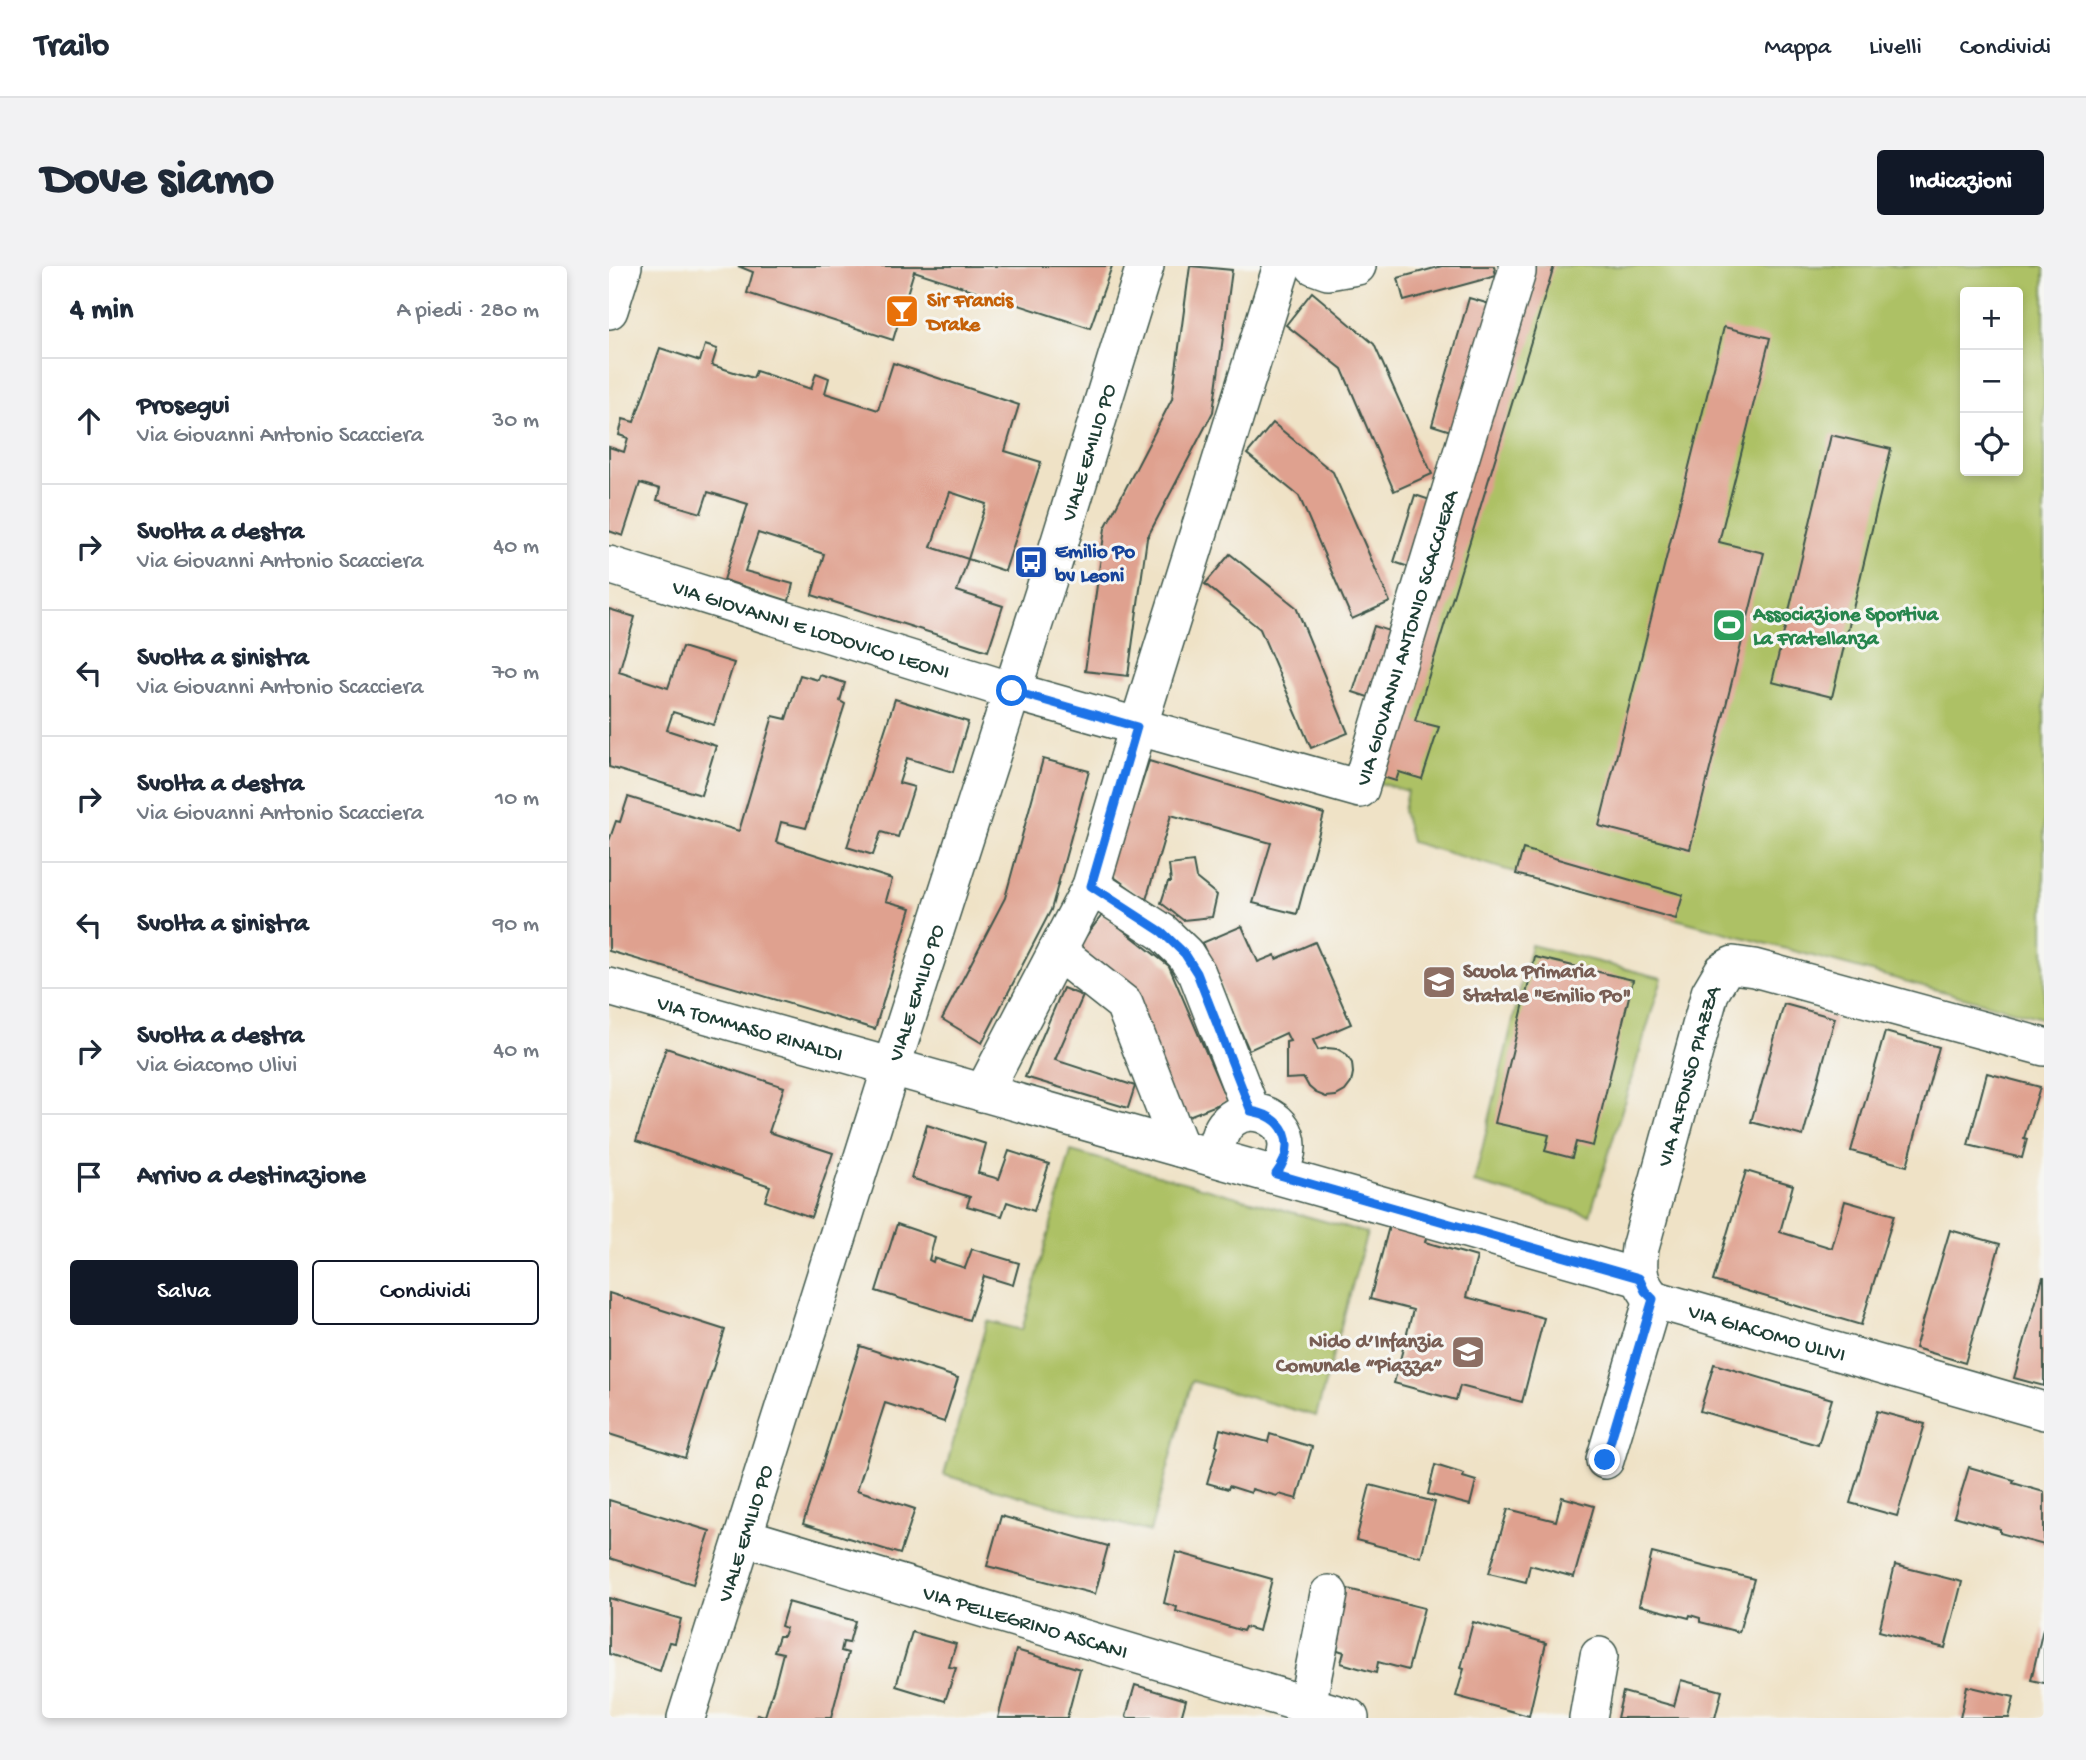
<!DOCTYPE html>
<html lang="it">
<head>
<meta charset="utf-8">
<style>
  :root { --surface:#fff; --page:#f2f2f3; --text:#1f2937; --muted:#747a83; --line:#e0e1e3; --accent:#111827 }
  body { margin:0; font-family:"Gochi Hand",sans-serif; background:var(--page); color:var(--text) }
  .controls { position:absolute; right:21px; top:21px; display:grid; overflow:hidden; border-radius:7px; box-shadow:0 4px 10px #0003 }
  .controls button { width:63px; height:63px; display:grid; place-items:center; padding:0; border:0; border-bottom:2px solid var(--line); background:var(--surface); color:var(--text); font:35px sans-serif }
  .stop { position:absolute; width:21px; height:21px; margin:-16px; border:5px solid #1a73e8; border-radius:50%; background:#fff }
  .stop.end { background:#1a73e8; border-color:#fff; box-shadow:0 2px 7px #0008 }
  .list { margin:0; padding:0; list-style:none }
  h2 { display:flex; justify-content:space-between; align-items:center; height:91px; margin:0; padding:0 28px; font-size:30px }
  h2 small { font-size:23px; font-weight:400; color:var(--muted) }
  .list li { display:grid; grid-template-columns:46px 1fr auto; gap:21px; align-items:center; box-sizing:border-box; height:126px; padding:0 28px; border-top:2px solid var(--line) }
  .list b { display:block; font-size:26px; white-space:nowrap }
  .list p { margin:0; font-size:23px; white-space:nowrap; color:var(--muted) }
  .list em { font-size:23px; font-style:normal; color:var(--muted) }
  .actions { display:flex; gap:14px; padding:21px 28px }
  .actions a { flex:1; padding:16px 0; border:2px solid var(--accent); border-radius:7px; text-align:center; font-size:24px; color:var(--accent) }
  .actions .main { background:var(--accent); color:#fff }
  .icon { flex:none; width:38px; height:38px; fill:none; stroke:currentColor; stroke-width:2; stroke-linecap:round; stroke-linejoin:round }
  .map { position:relative; flex:none; width:1435px; height:1452px; overflow:hidden; border-radius:7px }
  header { display:flex; align-items:center; gap:42px; box-sizing:border-box; height:98px; padding:0 35px; background:var(--surface); border-bottom:2px solid var(--line) }
  header strong { font-size:33px }
  nav { display:flex; gap:38px; margin-inline-start:auto; font-size:24px }
  .intro { display:flex; align-items:center; justify-content:space-between; box-sizing:border-box; height:168px; padding:0 42px }
  h1 { margin:0; font-size:49px }
  .button { padding:18px 32px; border-radius:7px; background:var(--accent); color:#fff; font-size:24px; font-weight:700 }
  main { display:flex; gap:42px; padding:0 42px }
  aside { flex:1; background:var(--surface); border-radius:7px; box-shadow:0 4px 10px #0003 }
  .map>svg:first-child { display:block }
  .green { fill:#adc165; stroke:#667f4c; stroke-width:2; fill-rule:evenodd }
  .building { fill:#dfa18f; fill-rule:evenodd }
  .lines { fill:none; stroke-linecap:round; stroke-linejoin:round }
  .minor-casing { stroke:#3e564a; stroke-width:40 }
  .minor { stroke:#fff; stroke-width:37 }
  .route { stroke:#1a73e8; stroke-width:9 }
  .labels { text-anchor:middle; stroke-width:6; stroke-linejoin:round; paint-order:stroke }
  .food-label { font-size:21px; font-weight:bold; fill:#c56008; stroke:#f6f6f2; text-anchor:start }
  .street-label { font-size:21px; fill:#1f3d34; stroke:#f6f6f2 }
  .transit-label { font-size:21px; font-weight:bold; fill:#164399; stroke:#f6f6f2; text-anchor:start }
  .leisure-label { font-size:21px; font-weight:bold; fill:#27864d; stroke:#f6f6f2; text-anchor:start }
  .education-label { font-size:21px; font-weight:bold; fill:#785e54; stroke:#f6f6f2; text-anchor:start }
</style>
</head>
<body>
<header>
<strong>Trailo</strong>
<nav><a>Mappa</a><a>Livelli</a><a>Condividi</a></nav>
</header>
<div class="intro"><h1>Dove siamo</h1><a class="button">Indicazioni</a></div>
<main>
<aside>
<h2>4 min<small>A piedi · 280 m</small></h2>
<ul class="list">
<li><svg class="icon" aria-label="ahead" viewBox="0 0 24 24"><path d="M12 20V5M6 11l6-6 6 6"/></svg><div><b>Prosegui</b><p>Via Giovanni Antonio Scacciera</p></div><em>30 m</em></li>
<li><svg class="icon" aria-label="right" viewBox="0 0 24 24"><path d="M7 20v-9h11M14 6l5 5-5 5"/></svg><div><b>Svolta a destra</b><p>Via Giovanni Antonio Scacciera</p></div><em>40 m</em></li>
<li><svg class="icon" aria-label="left" viewBox="0 0 24 24"><path d="M17 20v-9H6M10 6l-5 5 5 5"/></svg><div><b>Svolta a sinistra</b><p>Via Giovanni Antonio Scacciera</p></div><em>70 m</em></li>
<li><svg class="icon" aria-label="right" viewBox="0 0 24 24"><path d="M7 20v-9h11M14 6l5 5-5 5"/></svg><div><b>Svolta a destra</b><p>Via Giovanni Antonio Scacciera</p></div><em>10 m</em></li>
<li><svg class="icon" aria-label="left" viewBox="0 0 24 24"><path d="M17 20v-9H6M10 6l-5 5 5 5"/></svg><div><b>Svolta a sinistra</b></div><em>90 m</em></li>
<li><svg class="icon" aria-label="right" viewBox="0 0 24 24"><path d="M7 20v-9h11M14 6l5 5-5 5"/></svg><div><b>Svolta a destra</b><p>Via Giacomo Ulivi</p></div><em>40 m</em></li>
<li><svg class="icon" aria-label="arrive" viewBox="0 0 24 24"><path d="M6 21V4h12l-3 4 3 4H6"/></svg><div><b>Arrivo a destinazione</b></div></li>
</ul>
<div class="actions"><a class="main">Salva</a><a>Condividi</a></div>
</aside>
<div class="map">
<svg width="1435" height="1452" viewBox="0 0 1435 1452">
  <rect width="100%" height="100%" fill="#f6f6f2"/>
  <filter id="ink" filterUnits="userSpaceOnUse"><feTurbulence type="fractalNoise" baseFrequency=".0143" numOctaves="2"/><feDisplacementMap in="SourceGraphic" scale="14" xChannelSelector="R" yChannelSelector="G"/><feConvolveMatrix kernelMatrix="1 2 1 2 8 2 1 2 1" color-interpolation-filters="sRGB"/></filter>
  <filter id="wash" filterUnits="userSpaceOnUse"><feTurbulence type="fractalNoise" baseFrequency=".00686" numOctaves="4" result="noise"/><feDisplacementMap in="SourceGraphic" scale="28" xChannelSelector="R" yChannelSelector="G"/><feGaussianBlur stdDeviation="1.57" result="paint"/><feColorMatrix in="noise" values="0 0 0 0 0 0 0 0 0 0 0 0 0 0 0 0 0 1.4 0 .05"/><feComposite in="paint" operator="in"/></filter>
  <g filter="url(#wash)">
    <rect width="100%" height="100%" fill="#efe2c6"/>
    <g class="green">
      <path d="M 916,0 L 1435,0 L 1435,753 L 1067,653 L 802,576 L 794,545 L 798,525 L 756,513 ZM 1356,26 L 1409,26 L 1409,205 L 1356,205 Z"/>
      <path d="M 922,679 L 1053,712 L 981,949 L 865,917 Z"/>
      <path d="M 462,885 L 758,967 L 707,1150 L 583,1115 L 541,1266 L 335,1209 L 378,1055 L 413,1064 Z"/>
    </g>
    <g id="blocks">
      <g class="building">
        <path d="M 129,0 L 503,0 L 481,62 L 305,5 L 284,74 L 138,27 L 144,6 Z"/>
        <path d="M 581,0 L 623,4 L 604,146 L 538,272 L 519,410 L 476,405 L 496,262 L 563,133 Z"/>
        <path d="M 833,0 L 885,0 L 887,10 L 795,35 L 789,12 Z"/>
        <path d="M 920,0 L 945,0 L 806,455 L 830,461 L 813,513 L 790,506 L 787,515 L 764,508 Z"/>
        <path d="M 703,26 L 765,78 L 823,208 L 785,225 L 733,103 L 677,59 Z"/>
        <path d="M 860,32 L 884,39 L 848,167 L 823,159 Z"/>
        <path d="M 1115,61 L 1161,72 L 1110,276 L 1155,287 L 1081,583 L 990,560 Z"/>
        <path d="M 96,79 L 108,83 L 103,99 L 144,112 L 147,105 L 202,123 L 207,107 L 220,112 L 216,127 L 269,144 L 284,97 L 410,139 L 396,185 L 432,196 L 396,305 L 359,293 L 348,325 L 394,340 L 379,385 L 203,329 L 215,288 L 149,267 L 136,305 L 184,318 L 180,335 L 115,314 L 139,238 L 99,226 L 92,247 L 48,234 L 51,223 L 31,217 L 14,270 L 0,265 L 0,181 L 15,186 L 19,172 L 10,169 L 14,153 L 25,156 L 51,82 L 91,95 ZM 341,226 L 377,238 L 359,293 L 322,281 Z"/>
        <path d="M 664,157 L 724,206 L 781,336 L 743,353 L 690,230 L 638,188 Z"/>
        <path d="M 1222,169 L 1282,183 L 1223,431 L 1163,416 Z"/>
        <path d="M 806,229 L 830,237 L 809,304 L 785,296 Z"/>
        <path d="M 621,288 L 687,341 L 739,467 L 702,482 L 651,363 L 596,318 Z"/>
        <path d="M 0,343 L 26,351 L 10,406 L 59,422 L 73,381 L 125,397 L 105,459 L 64,446 L 58,464 L 107,480 L 92,529 L 0,501 Z"/>
        <path d="M 765,360 L 789,368 L 768,434 L 744,426 Z"/>
        <path d="M 191,409 L 209,414 L 211,409 L 236,417 L 231,435 L 236,438 L 197,562 L 172,556 L 167,576 L 283,613 L 277,635 L 302,642 L 266,763 L 0,685 L 0,575 L 7,555 L 11,556 L 19,531 L 130,565 L 164,450 L 177,453 Z"/>
        <path d="M 286,433 L 359,456 L 344,506 L 298,492 L 290,517 L 305,521 L 289,571 L 272,566 L 264,589 L 238,581 Z"/>
        <path d="M 434,493 L 480,505 L 442,644 L 373,777 L 333,753 L 396,632 Z"/>
        <path d="M 540,495 L 715,548 L 688,648 L 644,637 L 662,577 L 562,549 L 537,634 L 498,606 L 514,535 L 526,538 Z"/>
        <path d="M 914,583 L 1074,629 L 1067,653 L 907,608 Z"/>
        <path d="M 584,596 L 587,612 L 608,629 L 603,651 L 574,654 L 552,637 L 559,616 L 562,616 L 560,599 Z"/>
        <path d="M 494,648 L 560,700 L 618,835 L 577,851 L 467,683 Z"/>
        <path d="M 633,660 L 649,696 L 666,689 L 667,693 L 706,676 L 742,758 L 704,774 L 709,784 L 718,782 L 728,783 L 737,788 L 743,797 L 744,807 L 742,817 L 736,825 L 727,830 L 717,831 L 707,827 L 700,821 L 695,812 L 677,813 L 677,776 L 681,775 L 677,767 L 640,784 L 593,677 Z"/>
        <path d="M 926,691 L 1024,714 L 984,880 L 967,876 L 963,892 L 936,885 L 940,869 L 886,857 Z"/>
        <path d="M 454,722 L 474,730 L 446,794 L 526,820 L 519,842 L 416,811 Z"/>
        <path d="M 1175,738 L 1226,752 L 1194,870 L 1142,856 Z"/>
        <path d="M 1276,766 L 1330,781 L 1298,900 L 1242,885 Z"/>
        <path d="M 57,782 L 175,821 L 160,866 L 224,887 L 202,951 L 156,935 L 161,920 L 27,875 Z"/>
        <path d="M 1378,807 L 1431,821 L 1415,872 L 1418,873 L 1413,892 L 1359,879 Z"/>
        <path d="M 318,859 L 377,878 L 369,907 L 390,913 L 400,885 L 440,898 L 425,945 L 398,936 L 393,950 L 358,940 L 361,931 L 302,912 Z"/>
        <path d="M 1137,905 L 1184,919 L 1171,966 L 1223,982 L 1236,935 L 1285,949 L 1252,1059 L 1104,1015 Z"/>
        <path d="M 783,949 L 821,959 L 816,976 L 868,991 L 857,1031 L 935,1052 L 913,1136 L 851,1120 L 847,1134 L 785,1117 L 804,1044 L 761,1033 Z"/>
        <path d="M 288,958 L 326,971 L 320,994 L 324,996 L 325,992 L 356,1002 L 363,983 L 410,997 L 404,1019 L 375,1010 L 360,1054 L 267,1025 Z"/>
        <path d="M 1341,964 L 1391,978 L 1356,1097 L 1306,1082 Z"/>
        <path d="M 1434,1011 L 1435,1011 L 1435,1120 L 1405,1112 Z"/>
        <path d="M 0,1027 L 116,1064 L 76,1192 L 0,1168 Z"/>
        <path d="M 251,1080 L 349,1112 L 335,1156 L 276,1137 L 248,1224 L 306,1243 L 291,1288 L 194,1258 Z"/>
        <path d="M 1105,1098 L 1223,1133 L 1209,1179 L 1091,1145 Z"/>
        <path d="M 1268,1145 L 1316,1158 L 1288,1250 L 1241,1237 Z"/>
        <path d="M 611,1163 L 659,1176 L 661,1168 L 703,1181 L 688,1233 L 670,1228 L 668,1230 L 643,1223 L 642,1227 L 620,1220 L 619,1223 L 598,1217 L 609,1180 L 607,1179 Z"/>
        <path d="M 826,1199 L 855,1208 L 854,1211 L 867,1215 L 861,1239 L 819,1228 Z"/>
        <path d="M 1360,1201 L 1405,1214 L 1404,1217 L 1435,1226 L 1435,1279 L 1391,1267 L 1391,1263 L 1345,1250 Z"/>
        <path d="M 761,1219 L 826,1236 L 812,1291 L 747,1274 Z"/>
        <path d="M 953,1231 L 985,1240 L 965,1311 L 921,1299 L 917,1316 L 880,1307 L 899,1243 L 947,1255 Z"/>
        <path d="M 0,1234 L 101,1265 L 84,1318 L 0,1292 Z"/>
        <path d="M 392,1250 L 499,1280 L 486,1328 L 378,1300 Z"/>
        <path d="M 567,1286 L 663,1313 L 650,1365 L 636,1361 L 634,1365 L 567,1345 L 568,1341 L 555,1337 Z"/>
        <path d="M 1043,1287 L 1145,1313 L 1130,1366 L 1091,1356 L 1091,1352 L 1081,1349 L 1080,1352 L 1030,1339 Z"/>
        <path d="M 1286,1299 L 1353,1316 L 1336,1382 L 1270,1365 Z"/>
        <path d="M 735,1322 L 815,1342 L 799,1404 L 769,1396 L 767,1407 L 732,1397 L 735,1386 L 719,1381 Z"/>
        <path d="M 0,1332 L 72,1353 L 66,1377 L 60,1376 L 51,1405 L 0,1388 Z"/>
        <path d="M 179,1336 L 246,1355 L 240,1377 L 234,1376 L 232,1385 L 239,1387 L 222,1452 L 147,1452 L 148,1448 L 156,1450 L 166,1418 L 174,1387 L 165,1385 L 170,1370 L 174,1370 L 177,1362 L 172,1360 Z"/>
        <path d="M 864,1356 L 937,1377 L 920,1450 L 847,1430 L 855,1403 L 852,1402 Z"/>
        <path d="M 1434,1363 L 1435,1363 L 1435,1417 L 1422,1414 Z"/>
        <path d="M 303,1366 L 347,1378 L 340,1401 L 347,1402 L 336,1435 L 287,1420 Z"/>
        <path d="M 407,1384 L 471,1403 L 458,1452 L 389,1452 Z"/>
        <path d="M 1072,1414 L 1113,1425 L 1106,1452 L 1008,1452 L 1014,1426 L 1065,1440 Z"/>
        <path d="M 526,1419 L 577,1434 L 572,1452 L 519,1452 L 517,1450 Z"/>
        <path d="M 1358,1420 L 1405,1431 L 1400,1452 L 1351,1452 Z"/>
      </g>
    </g>
  </g>
  <g filter="url(#ink)">
    <use href="#blocks" fill-opacity="0" stroke="#3e564a" stroke-width="2"/>
    <g class="lines">
      <g class="minor-casing">
        <g id="minor">
          <path d="M 705,0 L 719,5 L 748,0"/>
          <path d="M 0,44 L 14,0"/>
          <path id="s1" d="M 0,299 L 403,425 L 751,523 L 908,6 L 908,0"/>
          <path d="M 482,620 L 553,666 L 576,688 L 588,707 L 642,845"/>
          <path d="M 448,685 L 515,738 L 571,882"/>
          <path id="s2" d="M 0,721 C 343,820 687,914 1030,1012"/>
          <path d="M 374,827 L 482,620 L 529,461 L 673,0"/>
          <path d="M 607,892 C 608,812 711,850 667,908"/>
          <path id="s3" d="M 1044,1033 C 1029,1017 1028,1003 1031,982 L 1101,727 L 1114,705 L 1124,699 L 1145,702 L 1435,781"/>
          <path id="s4" d="M 996,1194 L 1044,1033 L 1435,1145"/>
          <path id="s5" d="M 135,1271 L 741,1452"/>
          <path d="M 698,1439 L 720,1328"/>
          <path id="s6" d="M 77,1452 L 282,802 L 443,301 L 536,0"/>
          <path d="M 979,1452 L 990,1390"/>
        </g>
      </g>
      <use href="#minor" class="minor"/>
    </g>
  </g>
  <g class="lines" filter="url(#ink)">
    <path class="route" d="M 403,425 L 528,461 L 482,620 L 553,666 L 576,688 L 588,707 L 642,845 C 678,851 688,880 667,908 L 1030,1012 L 1036,1025 L 1044,1033 L 996,1194"/>
  </g>
  <defs>
    <g id="bar-square" transform="scale(1.75)"><rect x="-9" y="-9" width="18" height="18" rx="4" fill="#e8710a" stroke="#f6f6f2"/><path d="M-6-5H6L.8 .8V4.5H3.5V6h-7V4.5H-.8V.8Z" fill="#fff"/></g>
    <g id="bus-square" transform="scale(1.75)"><rect x="-9" y="-9" width="18" height="18" rx="4" fill="#1a4fb4" stroke="#f6f6f2"/><path d="M-5-6H5V4H4V6H2V4H-2V6H-4V4H-5ZM-3.5-4V0h7V-4ZM-3.5 1.2v1.5H-2V1.2ZM2 1.2v1.5H3.5V1.2Z" fill="#fff"/></g>
    <g id="stadium-square" transform="scale(1.75)"><rect x="-9" y="-9" width="18" height="18" rx="4" fill="#2e9e5b" stroke="#f6f6f2"/><path d="M0-5a6.5 5 0 1 0 0 10a6.5 5 0 1 0 0-10ZM-3.5-1.8h7v3.6h-7Z" fill="#fff"/></g>
    <g id="school-square" transform="scale(1.75)"><rect x="-9" y="-9" width="18" height="18" rx="4" fill="#8d6e63" stroke="#f6f6f2"/><path d="M0-5L7-2L0 1L-7-2ZM-4 1L0 2.5L4 1V4Q0 6-4 4Z" fill="#fff"/></g>
  </defs>
  <g fill-rule="evenodd">
    <use href="#bar-square" x="293" y="45"/>
    <use href="#bus-square" x="422" y="296"/>
    <use href="#stadium-square" x="1120" y="359"/>
    <use href="#school-square" x="830" y="716"/>
    <use href="#school-square" x="859" y="1086"/>
  </g>
  <g class="labels">
    <g class="food-label">
      <text x="318" y="40">Sir Francis<tspan x="318" dy="24">Drake</tspan></text>
    </g>
    <g class="street-label">
      <text dy="7" stroke="none"><textPath href="#s6" startOffset="1328">VIALE EMILIO PO</textPath></text>
      <text dy="7" stroke="none"><textPath href="#s1" startOffset="212">VIA GIOVANNI E LODOVICO LEONI</textPath></text>
      <text dy="7" stroke="none"><textPath href="#s1" startOffset="942">VIA GIOVANNI ANTONIO SCACCIERA</textPath></text>
      <text dy="7" stroke="none"><textPath href="#s6" startOffset="761">VIALE EMILIO PO</textPath></text>
      <text dy="7" stroke="none"><textPath href="#s2" startOffset="147">VIA TOMMASO RINALDI</textPath></text>
      <text dy="7" stroke="none"><textPath href="#s3" startOffset="234">VIA ALFONSO PIAZZA</textPath></text>
      <text dy="7" stroke="none"><textPath href="#s4" startOffset="287">VIA GIACOMO ULIVI</textPath></text>
      <text dy="7" stroke="none"><textPath href="#s6" startOffset="194">VIALE EMILIO PO</textPath></text>
      <text dy="7" stroke="none"><textPath href="#s5" startOffset="294">VIA PELLEGRINO ASCANI</textPath></text>
    </g>
    <g class="transit-label">
      <text x="446" y="291">Emilio Po<tspan x="446" dy="24">bv Leoni</tspan></text>
    </g>
    <g class="leisure-label">
      <text x="1144" y="354">Associazione Sportiva<tspan x="1144" dy="24">La Fratellanza</tspan></text>
    </g>
    <g class="education-label">
      <text x="854" y="711">Scuola Primaria<tspan x="854" dy="24">Statale "Emilio Po"</tspan></text>
      <text x="834" y="1081" text-anchor="end">Nido d’Infanzia<tspan x="834" dy="24">Comunale “Piazza”</tspan></text>
    </g>
  </g>
</svg>
<div class="controls">
<button>+</button>
<button>−</button>
<button><svg class="icon" aria-label="locate" viewBox="0 0 24 24"><circle cx="12" cy="12" r="6"/><path d="M12 2v4M12 18v4M2 12h4M18 12h4"/></svg></button>
</div>
<div class="stop" style="left:403px;top:425px"></div>
<div class="stop end" style="left:996px;top:1194px"></div>
</div>
</main>
</body>
</html>
